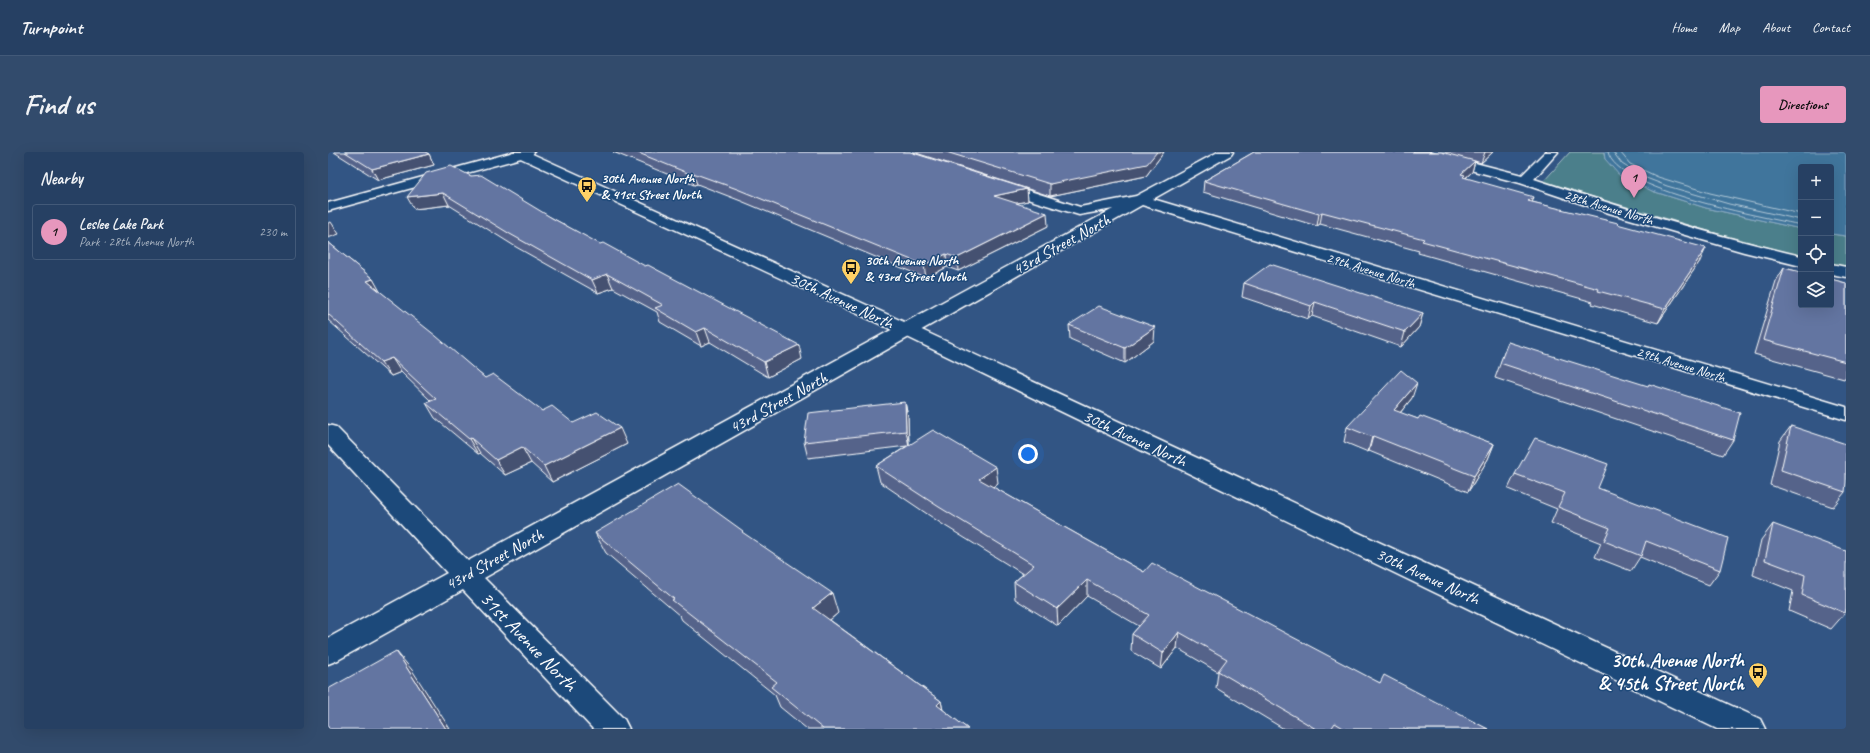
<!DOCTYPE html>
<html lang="en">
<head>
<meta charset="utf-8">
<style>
  :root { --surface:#264063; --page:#324b6c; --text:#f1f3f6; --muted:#a4afbe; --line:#425978; --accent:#e797bd }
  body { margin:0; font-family:Caveat,sans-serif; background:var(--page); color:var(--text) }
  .controls { position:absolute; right:12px; top:12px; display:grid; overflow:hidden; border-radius:4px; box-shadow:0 4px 16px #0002 }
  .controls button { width:36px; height:36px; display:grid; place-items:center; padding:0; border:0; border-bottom:1px solid var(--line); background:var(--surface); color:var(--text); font:20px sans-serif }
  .you { position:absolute; left:700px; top:302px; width:14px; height:14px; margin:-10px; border:3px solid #fff; border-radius:50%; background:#1a73e8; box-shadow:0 0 0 6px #1a73e833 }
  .badge { display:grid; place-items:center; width:26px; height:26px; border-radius:50%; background:var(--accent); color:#111; font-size:13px; font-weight:700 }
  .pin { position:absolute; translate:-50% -33px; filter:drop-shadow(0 1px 2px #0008) }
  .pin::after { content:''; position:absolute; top:21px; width:14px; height:12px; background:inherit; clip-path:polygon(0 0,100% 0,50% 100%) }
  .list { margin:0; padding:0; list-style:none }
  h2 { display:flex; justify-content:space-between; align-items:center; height:52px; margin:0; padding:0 16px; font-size:17px }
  h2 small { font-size:13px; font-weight:400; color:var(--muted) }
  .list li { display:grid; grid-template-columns:26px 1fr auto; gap:12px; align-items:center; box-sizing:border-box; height:56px; margin:0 8px 8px; padding:0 8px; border:1px solid var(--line); border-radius:4px }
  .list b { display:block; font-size:15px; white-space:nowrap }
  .list p { margin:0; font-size:13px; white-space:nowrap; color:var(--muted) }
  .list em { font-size:13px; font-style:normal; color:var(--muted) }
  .icon { flex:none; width:22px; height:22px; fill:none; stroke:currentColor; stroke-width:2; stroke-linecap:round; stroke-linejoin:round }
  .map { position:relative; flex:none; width:1518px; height:577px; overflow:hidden; border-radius:4px }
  header { display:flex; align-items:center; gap:24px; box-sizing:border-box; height:56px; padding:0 20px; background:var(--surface); border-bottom:1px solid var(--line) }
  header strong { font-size:19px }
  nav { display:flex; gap:22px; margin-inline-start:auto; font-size:14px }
  .intro { display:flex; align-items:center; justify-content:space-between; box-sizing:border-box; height:96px; padding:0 24px }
  h1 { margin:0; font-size:28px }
  .button { padding:10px 18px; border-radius:4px; background:var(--accent); color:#111; font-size:14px; font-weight:700 }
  main { display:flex; gap:24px; padding:0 24px }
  aside { flex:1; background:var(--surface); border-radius:4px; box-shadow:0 4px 16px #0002 }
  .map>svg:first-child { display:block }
  .green { fill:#4c7f8b; stroke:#a6bfc5 }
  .water { fill:#3f759c; stroke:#8cacc4 }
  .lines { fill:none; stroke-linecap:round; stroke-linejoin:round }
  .shore { stroke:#b2c8d7; stroke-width:1 }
  .street-casing { stroke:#fff; stroke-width:3 }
  .secondary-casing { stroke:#fff; stroke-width:3 }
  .street { fill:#1f4a7a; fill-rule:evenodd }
  .secondary { fill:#1f4a7a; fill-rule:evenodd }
  .wall { fill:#55648a; stroke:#fff }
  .shaded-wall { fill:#455171; stroke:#fff }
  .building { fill:#6374a1; stroke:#fff }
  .labels { text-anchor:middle; stroke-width:3; stroke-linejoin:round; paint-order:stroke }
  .far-poi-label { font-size:14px; font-weight:bold; fill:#fff; stroke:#1f4a7a; text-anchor:start }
  .far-street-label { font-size:14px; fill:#fff; stroke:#1f4a7a }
  .street-label { font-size:17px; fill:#fff; stroke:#1f4a7a }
  .near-street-label { font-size:20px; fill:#fff; stroke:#1f4a7a }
  .near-poi-label { font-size:20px; font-weight:bold; fill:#fff; stroke:#1f4a7a; text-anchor:end }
</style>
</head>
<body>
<header>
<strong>Turnpoint</strong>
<nav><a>Home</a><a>Map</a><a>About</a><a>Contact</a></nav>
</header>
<div class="intro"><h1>Find us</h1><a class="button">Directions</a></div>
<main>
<aside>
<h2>Nearby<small></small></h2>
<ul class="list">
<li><span class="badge">1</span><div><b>Leslee Lake Park</b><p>Park · 28th Avenue North</p></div><em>230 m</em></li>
</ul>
</aside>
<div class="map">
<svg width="1518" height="577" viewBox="0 0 1518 577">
  <rect width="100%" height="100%" fill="#325584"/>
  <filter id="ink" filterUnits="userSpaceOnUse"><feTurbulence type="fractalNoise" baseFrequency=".025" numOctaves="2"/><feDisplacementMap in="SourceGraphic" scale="8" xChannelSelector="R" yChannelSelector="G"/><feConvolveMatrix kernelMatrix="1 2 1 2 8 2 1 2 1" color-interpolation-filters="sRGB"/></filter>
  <g filter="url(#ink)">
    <g class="green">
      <path d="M 1242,0 L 1276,0 L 1277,7 L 1324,39 L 1378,56 L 1473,77 L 1473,104 L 1397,84 L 1215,30 Z"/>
      <path d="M 1503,82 L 1518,84 L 1518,115 L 1503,111 Z"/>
    </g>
    <path class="water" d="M 1276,0 L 1518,0 L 1518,84 L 1503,82 L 1503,15 L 1473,15 L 1473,77 L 1378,56 L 1324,39 L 1292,24 L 1277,7 Z"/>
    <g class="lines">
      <g class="shore">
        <path d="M 1280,0 C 1288,39 1437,65 1473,73"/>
        <path d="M 1285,0 L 1294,12 L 1313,24 L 1339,34 L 1401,52 L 1473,68"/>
        <path d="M 1292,0 L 1302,12 L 1330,25 L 1382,41 L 1473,62"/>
      </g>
      <g class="street-casing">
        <g id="street">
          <path d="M 186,0 L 206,0 L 204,3 L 0,59 L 0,51 Z"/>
          <path d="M 890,0 L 905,0 L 903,3 L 825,47 L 1518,255 L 1518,268 L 814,53 L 156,426 L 296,567 L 301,577 L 265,577 L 135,438 L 10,508 L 0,512 L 0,486 L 119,421 L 0,293 L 0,273 L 8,275 L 140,409 L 785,57 L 751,63 L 667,37 L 665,34 L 667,31 L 677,31 L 752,55 L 808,44 Z"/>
          <path d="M 1083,0 L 1104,0 L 1194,23 L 1217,0 L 1230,0 L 1206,27 C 1294,56 1383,83 1473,104 L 1473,114 L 1416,100 L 1281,61 L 1192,31 L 1085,3 Z"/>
          <path d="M 1503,112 L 1518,115 L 1518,125 L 1503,122 Z"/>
        </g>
      </g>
      <g class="secondary-casing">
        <path id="secondary" d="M 184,0 L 200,0 L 585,174 L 1432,567 L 1437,577 L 1389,577 L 573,182 L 186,3 Z"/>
      </g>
      <use href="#street" class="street"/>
      <use href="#secondary" class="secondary"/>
    </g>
    <g class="wall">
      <path d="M 6,0 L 97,0 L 101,2 L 106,13 L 50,28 Z"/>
      <path d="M 285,0 L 582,0 L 699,37 L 700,49 L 689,51 L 720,74 L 630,119 L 619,115 L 598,126 L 413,49 L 369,32 L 366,33 Z"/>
      <path d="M 585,0 L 836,0 L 818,24 L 722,44 Z"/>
      <path d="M 926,0 L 1165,0 L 1153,11 L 1147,9 L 1144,20 L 1138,26 L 1204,50 L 1289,72 L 1372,109 L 1330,171 L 1264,152 L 1265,150 L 1090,101 L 1091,99 L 992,72 L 989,74 L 875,40 L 876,29 Z"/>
      <path d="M 143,24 L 224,66 L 474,207 L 440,225 L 382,190 L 373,194 L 332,170 L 329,160 L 285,136 L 270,141 L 188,95 L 121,53 L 86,57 Z"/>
      <path d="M 0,90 L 45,127 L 51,139 L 157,226 L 214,259 L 299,292 L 224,330 L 203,311 L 177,323 L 152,301 L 150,302 L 107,266 L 98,251 L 103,249 L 73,220 L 63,224 L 0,168 Z"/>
      <path d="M 1456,116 L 1518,131 L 1518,224 L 1516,227 L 1426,202 L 1448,129 Z"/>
      <path d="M 916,131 L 1095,161 L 1091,175 L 1073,195 L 984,164 L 980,167 L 914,145 Z"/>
      <path d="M 741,173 L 826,189 L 797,211 L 742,187 Z"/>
      <path d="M 1180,190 L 1405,288 L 1395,303 L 1167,226 Z"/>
      <path d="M 1084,246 L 1072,261 L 1090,267 L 1166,292 L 1160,307 L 1140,340 L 1041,299 L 1040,300 L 1016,290 L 1019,275 Z"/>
      <path d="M 577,250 L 580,265 L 581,293 L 670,331 L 665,335 L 816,420 L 1052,531 L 1160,577 L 956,577 L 888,536 L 890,520 L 849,496 L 833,517 L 803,499 L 804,482 L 811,474 L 759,444 L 730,474 L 687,447 L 686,430 L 695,422 L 614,372 L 552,330 L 548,314 L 579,294 L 480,306 L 476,290 Z"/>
      <path d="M 1463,274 L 1517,340 L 1505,355 L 1442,333 L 1452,289 Z"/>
      <path d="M 1187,322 L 1270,336 L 1392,418 L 1381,433 L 1312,405 L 1303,419 L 1267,405 L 1273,391 L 1223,371 L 1229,357 L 1180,337 Z"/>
      <path d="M 1445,372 L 1517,461 L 1503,477 L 1461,459 L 1465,439 L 1425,423 L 1433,388 Z"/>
      <path d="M 267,381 L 416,382 L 510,461 L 502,468 L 613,549 L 615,558 L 640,577 L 479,577 L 452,555 L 447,543 L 354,468 L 352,464 L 278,401 Z"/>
    </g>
    <g class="shaded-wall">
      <path d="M 829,0 L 836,0 L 818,24 L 722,44 L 722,32 Z"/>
      <path d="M 1157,0 L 1165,0 L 1153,11 Z"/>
      <path d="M 101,2 L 106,13 L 50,28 L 44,17 Z"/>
      <path d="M 1147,9 L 1144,20 L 1136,27 L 1133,22 Z"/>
      <path d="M 365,21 L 369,32 L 366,33 L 362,22 Z"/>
      <path d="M 699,37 L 700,49 L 667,55 L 666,44 Z"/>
      <path d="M 115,41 L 121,53 L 86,57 L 79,45 Z"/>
      <path d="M 1206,45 L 1202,57 L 1200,49 Z"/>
      <path d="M 994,60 L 992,72 L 989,74 L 991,62 Z"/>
      <path d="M 719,61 L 720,74 L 630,119 L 629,106 Z"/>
      <path d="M 3,70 L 11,82 L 0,86 L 0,71 Z"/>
      <path d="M 1378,96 L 1372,109 L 1330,171 L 1337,157 Z"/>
      <path d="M 618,102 L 619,115 L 598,126 L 596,113 Z"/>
      <path d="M 279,122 L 285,136 L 270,141 L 264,128 Z"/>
      <path d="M 45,127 L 53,141 L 39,129 Z"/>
      <path d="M 987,150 L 984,164 L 980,167 L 983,154 Z"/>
      <path d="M 1095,161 L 1091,175 L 1073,195 L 1077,180 Z"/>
      <path d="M 827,175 L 826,189 L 797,211 L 797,196 Z"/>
      <path d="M 377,176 L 382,190 L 373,194 L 368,180 Z"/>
      <path d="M 471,193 L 474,207 L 440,225 L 436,210 Z"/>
      <path d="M 64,206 L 73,220 L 63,224 L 53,210 Z"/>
      <path d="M 1089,231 L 1084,246 L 1062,273 L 1066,258 Z"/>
      <path d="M 577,250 L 580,265 L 581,294 L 578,279 Z"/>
      <path d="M 292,276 L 299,292 L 224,330 L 216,314 Z"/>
      <path d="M 1045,284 L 1041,299 L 1040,300 L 1044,285 Z"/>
      <path d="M 143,286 L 152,301 L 150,302 L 141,287 Z"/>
      <path d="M 1166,292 L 1160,307 L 1140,340 L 1146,324 Z"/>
      <path d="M 194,295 L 203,311 L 177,323 L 168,308 Z"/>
      <path d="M 668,315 L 670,331 L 653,344 L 651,327 Z"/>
      <path d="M 759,428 L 759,444 L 730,474 L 729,457 Z"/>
      <path d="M 504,441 L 510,461 L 492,476 L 485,456 Z"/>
      <path d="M 851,480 L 849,496 L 833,517 L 835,501 Z"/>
      <path d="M 68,499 L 84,518 L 122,577 L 118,577 Z"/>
      <path d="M 613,549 L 617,569 L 609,553 Z"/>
    </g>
    <g class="building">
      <path d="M 17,0 L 97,0 L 101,2 L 44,17 Z"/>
      <path d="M 308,0 L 582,0 L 699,37 L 666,44 L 719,61 L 629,106 L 618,102 L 596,113 L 409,37 L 365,21 L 362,22 Z"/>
      <path d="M 618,0 L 829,0 L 819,12 L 722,32 Z"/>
      <path d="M 926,0 L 1113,0 L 1147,9 L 1133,22 L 1137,23 L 1135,25 L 1206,45 L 1200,49 L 1290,71 L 1289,72 L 1378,96 L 1337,157 L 1270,139 L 1271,137 L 1094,89 L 1096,87 L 994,60 L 991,62 L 876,29 Z"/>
      <path d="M 123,14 L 143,24 L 153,23 L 224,66 L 272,92 L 275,91 L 317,114 L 320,113 L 471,193 L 436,210 L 377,176 L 368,180 L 327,156 L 335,153 L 279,122 L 264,128 L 182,82 L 115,41 L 79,45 L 98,21 Z"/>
      <path d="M 0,90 L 45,127 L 39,129 L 108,184 L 157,226 L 165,222 L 214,259 L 224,254 L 245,271 L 269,260 L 292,276 L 216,314 L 194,295 L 168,308 L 143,286 L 141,287 L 98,251 L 108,247 L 64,206 L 53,210 L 0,162 Z"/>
      <path d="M 942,112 L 1095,161 L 1077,180 L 987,150 L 983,154 L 916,131 Z"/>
      <path d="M 1456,116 L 1473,120 L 1473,153 L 1503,153 L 1503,127 L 1518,131 L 1518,210 L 1435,188 Z"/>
      <path d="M 771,154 L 827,175 L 797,196 L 741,173 Z"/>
      <path d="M 1180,190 L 1320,234 L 1321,232 L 1412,261 L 1405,288 L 1172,211 Z"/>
      <path d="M 1073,218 L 1089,231 L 1066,258 L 1090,267 L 1092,264 L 1166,292 L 1146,324 L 1045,284 L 1044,285 L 1019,275 Z"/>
      <path d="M 577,250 L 578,279 L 476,290 L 480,261 Z"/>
      <path d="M 1463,274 L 1518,292 L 1518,330 L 1517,340 L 1453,318 Z"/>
      <path d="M 605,278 L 668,315 L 651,327 L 816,420 L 824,411 L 1052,531 L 1056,523 L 1160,577 L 1017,577 L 1007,571 L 1003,577 L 988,577 L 890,519 L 899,507 L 851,480 L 835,501 L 804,482 L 821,463 L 759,428 L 729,457 L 686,430 L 706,413 L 611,355 L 548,314 Z"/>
      <path d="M 1207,286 L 1280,312 L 1270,336 L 1400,386 L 1392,418 L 1318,389 L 1313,404 L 1276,389 L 1282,376 L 1230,355 L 1237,341 L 1187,322 Z"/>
      <path d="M 350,332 L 415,379 L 414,380 L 504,441 L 485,456 L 613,549 L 609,553 L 640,577 L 495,577 L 443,535 L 449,530 L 344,448 L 346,447 L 267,381 Z"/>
      <path d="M 1445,372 L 1518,399 L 1518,456 L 1517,461 L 1474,443 L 1477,423 L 1437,408 Z"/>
      <path d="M 68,499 L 118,577 L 0,577 L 0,537 Z"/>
    </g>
  </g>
  <defs>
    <g id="bus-pin" transform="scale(1)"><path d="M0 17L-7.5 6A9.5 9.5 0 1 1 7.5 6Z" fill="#ffd166" stroke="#1f4a7a"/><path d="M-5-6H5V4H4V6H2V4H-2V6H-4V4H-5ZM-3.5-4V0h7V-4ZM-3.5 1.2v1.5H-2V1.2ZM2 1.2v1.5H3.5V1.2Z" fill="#111"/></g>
  </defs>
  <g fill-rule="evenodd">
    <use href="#bus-pin" x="259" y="34"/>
    <use href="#bus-pin" x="523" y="116"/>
    <use href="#bus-pin" x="1430" y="520"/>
  </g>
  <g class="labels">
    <g class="far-poi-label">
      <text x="273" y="31">30th Avenue North<tspan x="273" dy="16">&amp; 41st Street North</tspan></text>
      <text x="537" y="113">30th Avenue North<tspan x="537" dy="16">&amp; 43rd Street North</tspan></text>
    </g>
    <g class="far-street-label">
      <text transform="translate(1281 55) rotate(17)" y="5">28th Avenue North</text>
      <text transform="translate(1043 118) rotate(17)" y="5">29th Avenue North</text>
      <text transform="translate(1353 212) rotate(17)" y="5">29th Avenue North</text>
    </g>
    <g class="street-label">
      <text transform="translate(733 92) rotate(-29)" y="6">43rd Street North</text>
      <text transform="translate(514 148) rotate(25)" y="6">30th Avenue North</text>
      <text transform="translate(450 250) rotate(-29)" y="6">43rd Street North</text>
      <text transform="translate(807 286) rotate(25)" y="6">30th Avenue North</text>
      <text transform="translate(166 407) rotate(-29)" y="6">43rd Street North</text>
      <text transform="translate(1100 424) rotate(25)" y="6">30th Avenue North</text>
    </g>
    <g class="near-street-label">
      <text transform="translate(201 489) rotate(46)" y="7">31st Avenue North</text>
    </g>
    <g class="near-poi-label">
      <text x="1416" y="515">30th Avenue North<tspan x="1416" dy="23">&amp; 45th Street North</tspan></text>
    </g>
  </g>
</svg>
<div class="controls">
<button>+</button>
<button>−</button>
<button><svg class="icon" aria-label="locate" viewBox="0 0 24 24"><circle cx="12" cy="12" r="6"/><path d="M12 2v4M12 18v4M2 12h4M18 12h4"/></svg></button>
<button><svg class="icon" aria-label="layers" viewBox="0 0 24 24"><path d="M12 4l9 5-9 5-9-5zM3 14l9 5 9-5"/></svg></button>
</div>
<div class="you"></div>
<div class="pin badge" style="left:1306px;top:46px">1</div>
</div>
</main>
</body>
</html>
